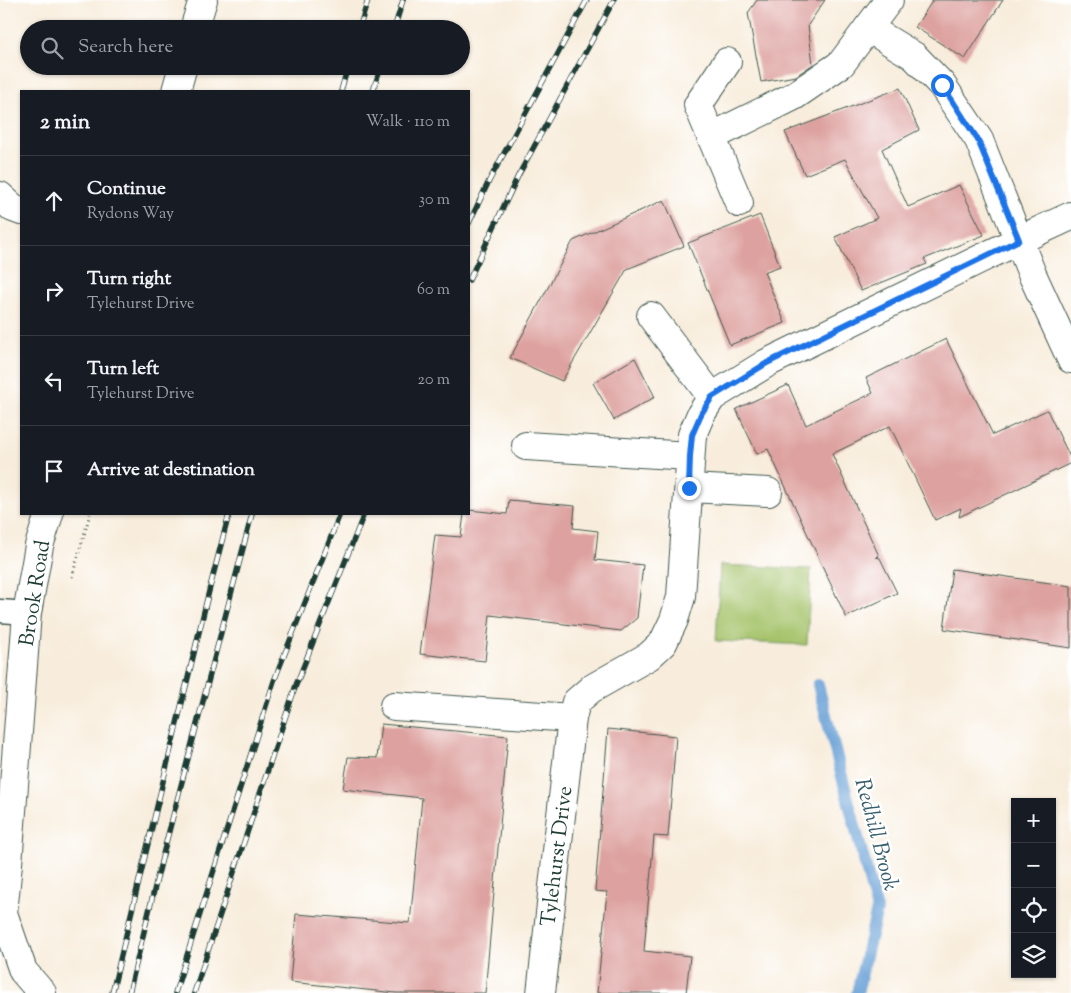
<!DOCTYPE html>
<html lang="en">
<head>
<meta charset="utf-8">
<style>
  :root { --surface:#171b24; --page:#242831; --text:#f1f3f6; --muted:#9ea1a6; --line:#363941 }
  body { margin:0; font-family:"Sorts Mill Goudy",serif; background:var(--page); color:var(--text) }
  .controls { position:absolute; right:15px; bottom:15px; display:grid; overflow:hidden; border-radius:0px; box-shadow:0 1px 4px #0004 }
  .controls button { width:45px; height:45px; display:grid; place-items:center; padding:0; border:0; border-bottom:1px solid var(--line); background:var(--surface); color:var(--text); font:25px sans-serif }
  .stop { position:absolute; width:15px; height:15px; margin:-11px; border:4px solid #1a73e8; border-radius:50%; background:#fff }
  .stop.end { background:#1a73e8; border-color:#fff; box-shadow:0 1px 5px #0008 }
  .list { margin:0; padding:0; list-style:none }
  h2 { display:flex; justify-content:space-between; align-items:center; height:65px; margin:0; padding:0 20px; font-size:21px }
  h2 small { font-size:16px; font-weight:400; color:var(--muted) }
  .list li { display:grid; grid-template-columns:32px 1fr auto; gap:15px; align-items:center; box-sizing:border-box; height:90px; padding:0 20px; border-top:1px solid var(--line) }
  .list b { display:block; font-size:19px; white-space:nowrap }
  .list p { margin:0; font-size:16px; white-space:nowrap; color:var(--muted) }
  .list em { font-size:16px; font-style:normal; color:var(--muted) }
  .icon { flex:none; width:28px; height:28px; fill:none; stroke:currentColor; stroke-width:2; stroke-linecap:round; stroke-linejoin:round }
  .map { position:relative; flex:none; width:1071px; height:993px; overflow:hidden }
  .search { position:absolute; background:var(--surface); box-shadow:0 1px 4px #0004; left:20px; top:20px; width:450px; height:55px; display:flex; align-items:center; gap:12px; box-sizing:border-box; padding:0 18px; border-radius:28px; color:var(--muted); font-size:19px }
  .panel { position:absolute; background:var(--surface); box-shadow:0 1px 4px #0004; left:20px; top:90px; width:450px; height:425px; border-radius:0px }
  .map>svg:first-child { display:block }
  .green { fill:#a5c36b; stroke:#628050 }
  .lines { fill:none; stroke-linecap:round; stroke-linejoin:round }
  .stream { stroke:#669fd5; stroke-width:12 }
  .building { fill:#dda19f }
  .service-casing { stroke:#40574d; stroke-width:25 }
  .minor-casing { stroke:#40574d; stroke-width:30 }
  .path { stroke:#40574d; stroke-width:3; stroke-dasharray:1 4; stroke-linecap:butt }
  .service { stroke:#fff; stroke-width:22 }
  .minor { stroke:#fff; stroke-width:28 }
  .rail-casing { stroke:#1f3d34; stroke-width:5.5 }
  .rail { stroke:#fff; stroke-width:4; stroke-dasharray:11; stroke-linecap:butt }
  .route { stroke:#1a73e8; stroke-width:6 }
  .labels { text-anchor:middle; stroke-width:5; stroke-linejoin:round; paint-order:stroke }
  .street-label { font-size:21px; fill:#1f3d34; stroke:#fff }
  .water-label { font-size:22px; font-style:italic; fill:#385f6c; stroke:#fff }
</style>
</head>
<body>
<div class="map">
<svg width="1071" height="993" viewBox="0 0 1071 993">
  <rect width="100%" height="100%" fill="#fff"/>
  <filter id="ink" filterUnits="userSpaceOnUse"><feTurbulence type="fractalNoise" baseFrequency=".02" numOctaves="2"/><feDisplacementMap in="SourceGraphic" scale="10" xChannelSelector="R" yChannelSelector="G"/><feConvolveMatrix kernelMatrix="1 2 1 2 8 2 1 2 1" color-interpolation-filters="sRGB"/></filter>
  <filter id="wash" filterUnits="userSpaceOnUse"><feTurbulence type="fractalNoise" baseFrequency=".0096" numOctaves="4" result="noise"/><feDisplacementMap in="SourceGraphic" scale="20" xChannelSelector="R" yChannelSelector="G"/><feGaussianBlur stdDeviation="1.12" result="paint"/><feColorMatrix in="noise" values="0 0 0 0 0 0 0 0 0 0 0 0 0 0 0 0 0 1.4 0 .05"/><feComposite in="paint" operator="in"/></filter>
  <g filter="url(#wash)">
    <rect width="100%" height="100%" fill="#f8eddc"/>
    <path class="green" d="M 720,565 L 811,569 L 807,645 L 716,641 Z"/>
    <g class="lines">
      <path class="stream" d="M 818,685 L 877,910 L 857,993"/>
    </g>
    <g id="blocks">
      <g class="building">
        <path d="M 757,0 L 825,0 L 808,25 L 813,64 L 796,76 L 761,82 L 748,13 Z"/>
        <path d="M 933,0 L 1003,0 L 965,59 L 915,27 Z"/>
        <path d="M 900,88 L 919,130 L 882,149 L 908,207 L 959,185 L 984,235 L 924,259 L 927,264 L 861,291 L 835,237 L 877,218 L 845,159 L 805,175 L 785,132 Z"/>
        <path d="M 664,200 L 684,246 L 627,269 L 562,381 L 510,358 L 573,241 Z"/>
        <path d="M 760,215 L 780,266 L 764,272 L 785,323 L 730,345 L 688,243 Z"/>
        <path d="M 946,339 L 993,435 L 1047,410 L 1071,459 L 1071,463 L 959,517 L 961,508 L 935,520 L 890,426 L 832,454 L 879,556 L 876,557 L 880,558 L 897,593 L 846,617 L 768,449 L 757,454 L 736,409 L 788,385 L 806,425 L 873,393 L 866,378 Z"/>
        <path d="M 635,358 L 655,397 L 614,420 L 593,383 Z"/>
        <path d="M 509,500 L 575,506 L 573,528 L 598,531 L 595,560 L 643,565 L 637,618 L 621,631 L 490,615 L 485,661 L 420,654 L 435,535 L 461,537 L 464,514 L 469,514 L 469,510 L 507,514 Z"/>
        <path d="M 952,569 L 1071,586 L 1071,648 L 944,629 Z"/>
        <path d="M 381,724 L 508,736 L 485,993 L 396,993 L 290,982 L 296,914 L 410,923 L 422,798 L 343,789 L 348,757 L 377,758 Z"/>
        <path d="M 608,729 L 676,736 L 668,837 L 654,836 L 644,951 L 690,956 L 686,993 L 597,993 L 607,892 L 595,891 Z"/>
      </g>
    </g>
  </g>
  <g filter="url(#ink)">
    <use href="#blocks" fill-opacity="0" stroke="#40574d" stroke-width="1"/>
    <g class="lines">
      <g class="service-casing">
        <path id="service" d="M 0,611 L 27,613"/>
      </g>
      <g class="minor-casing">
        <g id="minor">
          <path d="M 889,0 L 868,28 L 914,56 L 942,85 L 979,140 L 1032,274 L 1071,359"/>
          <path d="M 194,29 L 203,0"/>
          <path d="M 727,62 L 698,105 L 739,203"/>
          <path d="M 176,91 L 183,66"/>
          <path d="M 711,137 L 794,96 L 841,64 L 868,28"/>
          <path d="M 0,196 L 13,208 L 21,211"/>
          <path d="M 651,316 L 712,397"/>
          <path d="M 526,446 L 690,456"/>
          <path d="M 689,488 L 768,492"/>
          <path d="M 394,706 L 572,718"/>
          <path d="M 42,993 L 23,971 L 3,913 L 8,864 L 27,613 L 39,546 L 49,514"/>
          <path d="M 541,993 L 572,718 L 576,702 L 591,689 L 649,656 L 663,643 L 674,620 L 681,597 L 692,435 L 701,414 L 712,397 L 767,363 L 1019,240 L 1071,216"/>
        </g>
      </g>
      <path class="path" d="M 72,577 L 90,514"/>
      <use href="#service" class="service"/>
      <use href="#minor" class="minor"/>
      <g class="rail-casing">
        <g id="rail">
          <path d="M 359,29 L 368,0"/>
          <path d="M 394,29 L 403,0"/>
          <path d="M 341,91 L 348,66"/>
          <path d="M 373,91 L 381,66"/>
          <path d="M 469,223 L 489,181 L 587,0"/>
          <path d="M 469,280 L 518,176 L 614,0"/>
          <path d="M 112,993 L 208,595 L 229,514"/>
          <path d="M 129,993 L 162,858 L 252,514"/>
          <path d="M 175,993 L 274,681 L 340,514"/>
          <path d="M 194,993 L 296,685 L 364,514"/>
        </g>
      </g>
      <use href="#rail" class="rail"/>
    </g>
  </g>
  <g class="lines" filter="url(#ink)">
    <path class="route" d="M 689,488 L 690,456 L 692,435 L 701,414 L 712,397 L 767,363 L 1019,240 L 978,140 L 942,85"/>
  </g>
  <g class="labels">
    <g class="street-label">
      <text transform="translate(34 593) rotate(-81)" y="7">Brook Road</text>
      <text transform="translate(556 856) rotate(-83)" y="7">Tylehurst Drive</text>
    </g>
    <g class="water-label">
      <text transform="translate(878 834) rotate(75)" y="8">Redhill Brook</text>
    </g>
  </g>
</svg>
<div class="controls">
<button>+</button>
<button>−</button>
<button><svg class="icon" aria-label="locate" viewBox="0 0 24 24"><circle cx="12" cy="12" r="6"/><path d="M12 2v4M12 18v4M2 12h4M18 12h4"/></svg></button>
<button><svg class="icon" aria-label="layers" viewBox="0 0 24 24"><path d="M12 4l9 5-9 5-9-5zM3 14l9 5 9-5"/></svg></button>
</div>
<div class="stop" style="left:942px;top:85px"></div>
<div class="stop end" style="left:689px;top:488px"></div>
<div class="search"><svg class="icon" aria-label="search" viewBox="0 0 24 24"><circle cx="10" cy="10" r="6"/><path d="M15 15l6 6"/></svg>Search here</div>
<section class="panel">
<h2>2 min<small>Walk · 110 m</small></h2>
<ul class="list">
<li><svg class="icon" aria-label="ahead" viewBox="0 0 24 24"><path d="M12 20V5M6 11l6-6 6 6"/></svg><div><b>Continue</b><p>Rydons Way</p></div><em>30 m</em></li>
<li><svg class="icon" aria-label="right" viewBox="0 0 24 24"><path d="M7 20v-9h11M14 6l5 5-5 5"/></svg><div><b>Turn right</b><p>Tylehurst Drive</p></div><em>60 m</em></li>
<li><svg class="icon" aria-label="left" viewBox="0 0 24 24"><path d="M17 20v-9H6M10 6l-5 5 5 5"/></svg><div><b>Turn left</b><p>Tylehurst Drive</p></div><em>20 m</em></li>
<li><svg class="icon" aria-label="arrive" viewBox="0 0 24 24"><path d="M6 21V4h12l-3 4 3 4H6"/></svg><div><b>Arrive at destination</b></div></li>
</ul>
</section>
</div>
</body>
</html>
